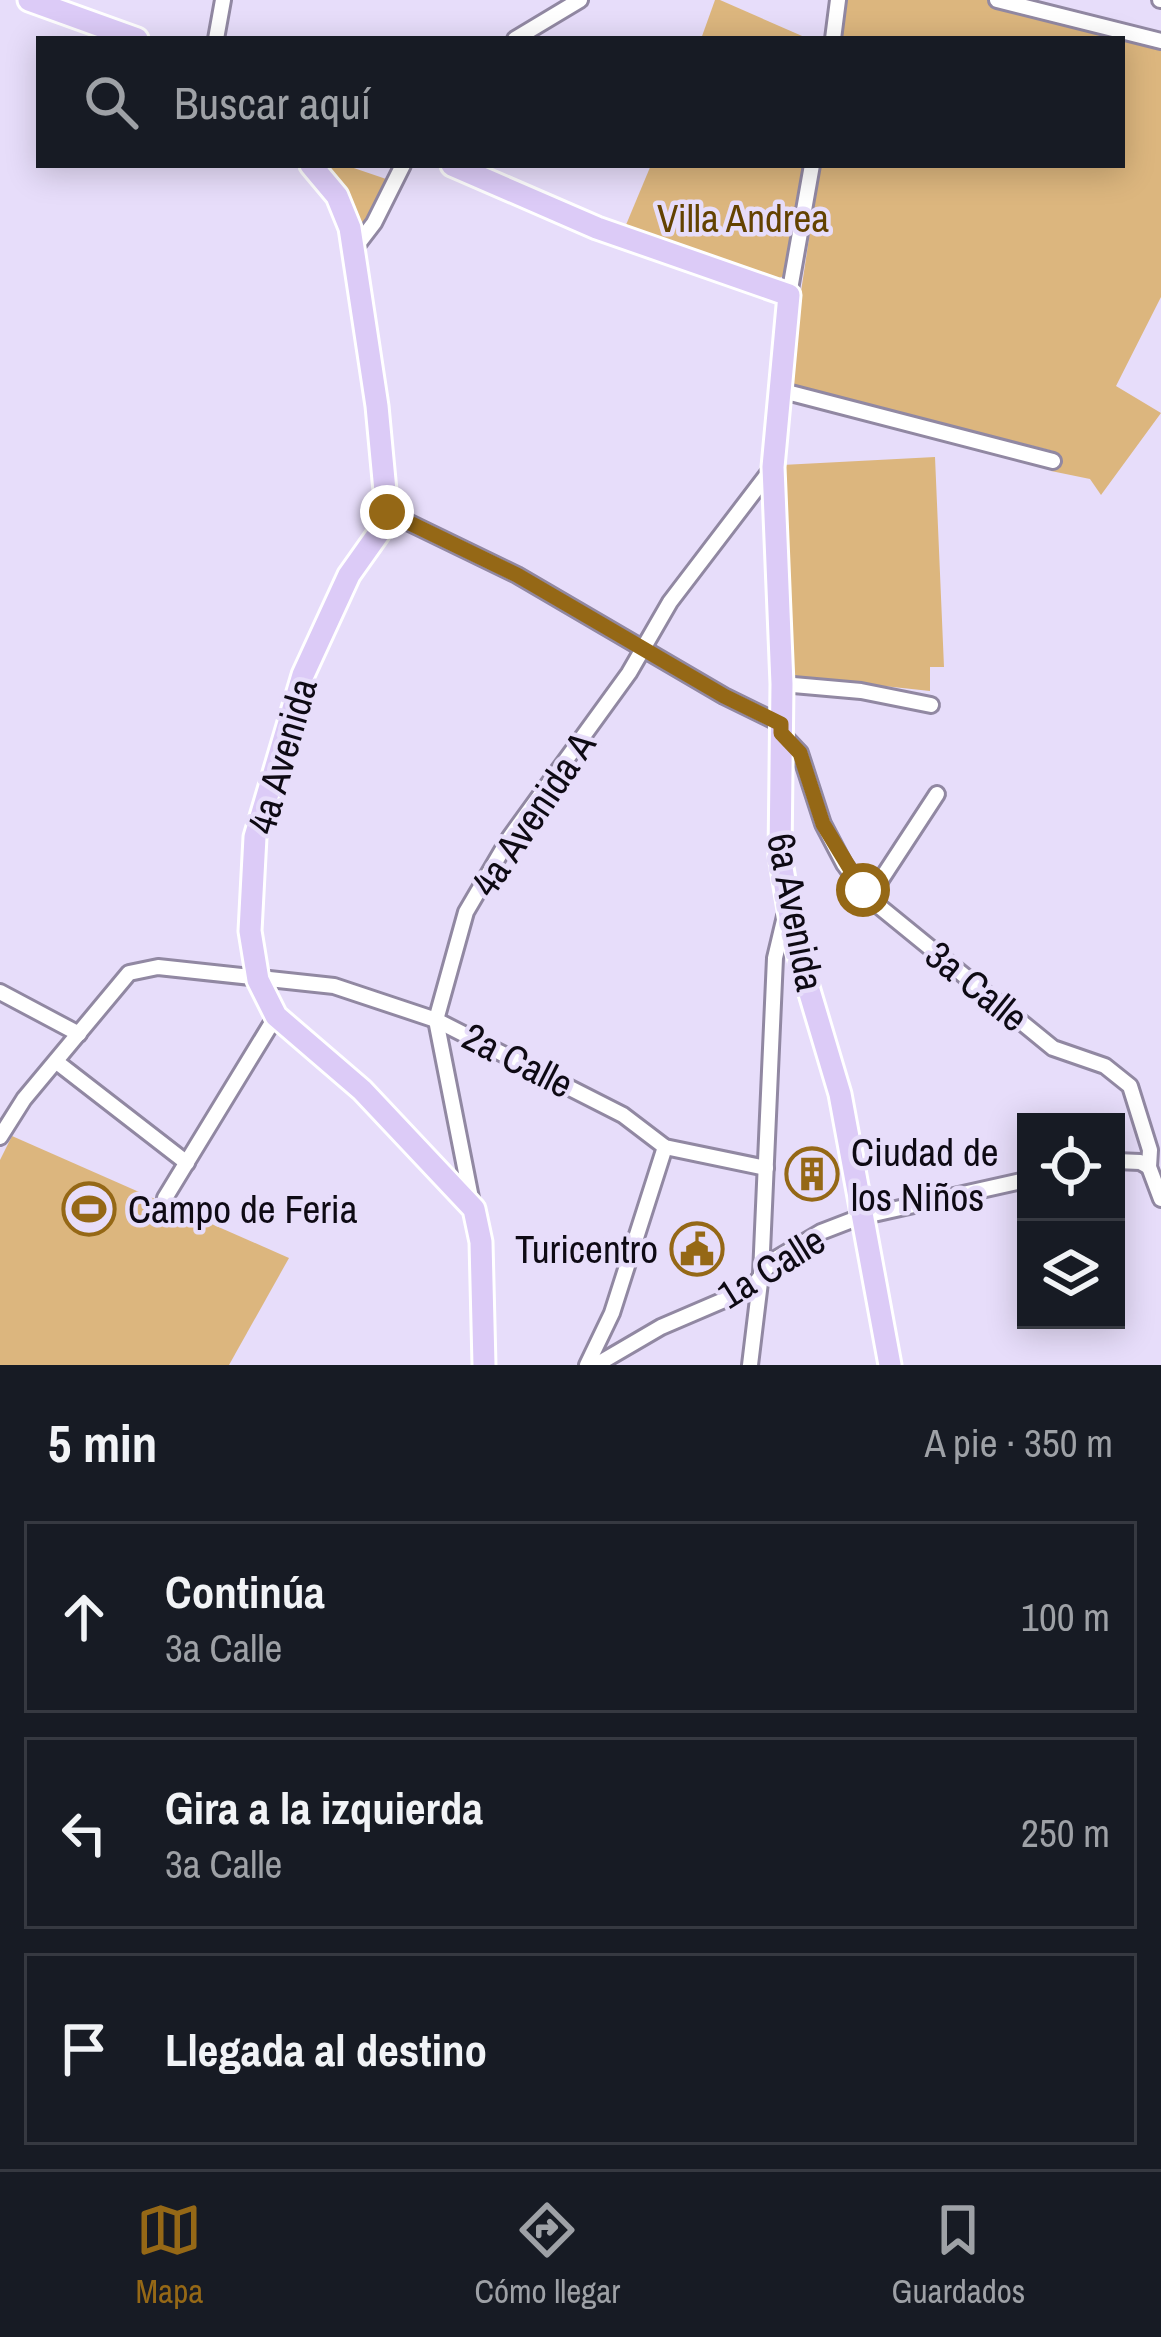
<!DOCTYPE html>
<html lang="es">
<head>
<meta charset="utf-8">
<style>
  :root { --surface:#171b24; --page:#242831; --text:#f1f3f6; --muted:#9ea1a6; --line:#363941; --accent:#956816 }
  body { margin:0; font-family:"Archivo Narrow",sans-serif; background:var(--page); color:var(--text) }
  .controls { position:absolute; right:36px; bottom:36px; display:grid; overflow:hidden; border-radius:0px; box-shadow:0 6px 30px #0003 }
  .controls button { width:108px; height:108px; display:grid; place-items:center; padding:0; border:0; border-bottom:3px solid var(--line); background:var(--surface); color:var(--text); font:60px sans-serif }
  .stop { position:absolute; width:36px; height:36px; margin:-27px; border:9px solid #956816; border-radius:50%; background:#fff }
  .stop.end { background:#956816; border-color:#fff; box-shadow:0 3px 12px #0008 }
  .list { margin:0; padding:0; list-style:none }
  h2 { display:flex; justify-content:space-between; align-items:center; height:156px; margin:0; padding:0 48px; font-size:51px }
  h2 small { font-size:39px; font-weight:400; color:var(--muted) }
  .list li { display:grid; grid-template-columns:78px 1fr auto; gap:36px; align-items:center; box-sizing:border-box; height:192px; margin:0 24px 24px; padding:0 24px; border:3px solid var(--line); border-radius:0px }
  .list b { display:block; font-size:45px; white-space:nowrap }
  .list p { margin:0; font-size:39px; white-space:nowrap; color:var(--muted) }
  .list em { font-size:39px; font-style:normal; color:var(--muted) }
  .icon { flex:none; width:66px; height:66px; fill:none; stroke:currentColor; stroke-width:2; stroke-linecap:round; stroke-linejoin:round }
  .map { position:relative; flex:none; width:1161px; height:1365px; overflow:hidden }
  .search { position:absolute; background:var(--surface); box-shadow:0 6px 30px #0003; left:36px; right:36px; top:36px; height:132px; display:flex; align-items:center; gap:30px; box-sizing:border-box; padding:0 42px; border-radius:0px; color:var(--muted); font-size:45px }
  .sheet { height:804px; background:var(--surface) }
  nav { display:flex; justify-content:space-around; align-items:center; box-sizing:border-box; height:168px; border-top:3px solid var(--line); background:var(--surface); font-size:33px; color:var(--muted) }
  nav a { display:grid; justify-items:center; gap:6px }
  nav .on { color:var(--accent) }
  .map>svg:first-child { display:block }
  .green { fill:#dcb67e }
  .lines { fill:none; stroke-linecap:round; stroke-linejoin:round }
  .minor-casing { stroke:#9188a2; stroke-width:20 }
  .primary-casing { stroke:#fff; stroke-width:27 }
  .minor { stroke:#fff; stroke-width:14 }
  .primary { stroke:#dccbf7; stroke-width:21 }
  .route { stroke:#956816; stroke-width:15 }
  .labels { text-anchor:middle; stroke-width:9; stroke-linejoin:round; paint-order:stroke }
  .park-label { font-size:39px; fill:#634200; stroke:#e7ddfa }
  .street-label { font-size:39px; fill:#0e0a14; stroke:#e7ddfa }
  .poi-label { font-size:39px; fill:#0e0a14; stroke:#e7ddfa; text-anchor:start }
</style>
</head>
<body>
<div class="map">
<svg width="1161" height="1365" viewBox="0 0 1161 1365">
  <rect width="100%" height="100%" fill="#e7ddfa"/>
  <g class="green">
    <path d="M 715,0 L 720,0 L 809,39 L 701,39 Z"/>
    <path d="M 845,0 L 987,0 L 1161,43 L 1161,297 L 1116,386 L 1161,413 L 1101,495 L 1090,479 L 1051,471 L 1053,451 L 787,385 L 820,165 L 1122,165 L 1122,39 L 839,39 Z"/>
    <path d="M 321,165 L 345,165 L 392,181 L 370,225 L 359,232 Z"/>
    <path d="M 651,165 L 805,165 L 788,274 L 768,283 L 623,232 Z"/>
    <path d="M 935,457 L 944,667 L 930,667 L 930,691 L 791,676 L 782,465 Z"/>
    <path d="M 12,1136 L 289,1258 L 229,1365 L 0,1365 L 0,1160 Z"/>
  </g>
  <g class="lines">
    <g class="minor-casing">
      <g id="minor">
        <path d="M 997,0 L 1161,41"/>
        <path d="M 1160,0 L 1161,0"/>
        <path d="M 216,39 L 223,0"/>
        <path d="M 515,39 L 580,0"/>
        <path d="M 833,39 L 838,0"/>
        <path d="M 351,253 L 374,223 L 403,165"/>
        <path d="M 789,295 L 812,165"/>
        <path d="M 779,390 L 1053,461"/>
        <path d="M 387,512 L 517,575 L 724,696 L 781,724"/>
        <path d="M 782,684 L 861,691 L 931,705"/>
        <path d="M 782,734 L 800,753 L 823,824 L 844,864 L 869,898 L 1053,1048 L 1105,1066 L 1130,1086 L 1150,1150 L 1149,1167 L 1161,1199"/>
        <path d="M 869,898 L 937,794"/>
        <path d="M 0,992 L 79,1034"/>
        <path d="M 58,1063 L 187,1163"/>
        <path d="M 0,1137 L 24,1099 L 129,973 L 158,967 L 334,986 L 436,1020 L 623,1115 L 665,1147 L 766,1168"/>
        <path d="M 1116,1161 L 1140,1162 L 1149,1167"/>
        <path d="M 165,1198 L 276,1016"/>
        <path d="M 472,1203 L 436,1020 L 466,912 L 510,837 L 629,673 L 670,602 L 773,467"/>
        <path d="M 587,1365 L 612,1313 L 665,1147"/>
        <path d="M 596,1365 L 661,1327 L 752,1288 L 772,1261 L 821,1232 L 860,1217 L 1026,1180"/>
        <path d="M 750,1365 L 761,1274 L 775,958 L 785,916"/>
      </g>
    </g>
    <g class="primary-casing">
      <g id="primary">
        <path d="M 29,0 L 137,39"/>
        <path d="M 311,165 L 337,196 L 350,228 L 377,406 L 387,512 L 383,527 L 349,575 L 303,675 L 255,837 L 250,931 L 258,980 L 276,1016 L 362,1090 L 474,1209 L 481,1242 L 484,1365"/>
        <path d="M 452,165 L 597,228 L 789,295 L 773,467 L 782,684 L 780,856 L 794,940 L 840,1094 L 890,1365"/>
      </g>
    </g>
    <use href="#minor" class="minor"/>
    <use href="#primary" class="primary"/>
  </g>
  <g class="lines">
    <path class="route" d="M 387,512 L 517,575 L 724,696 L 781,724 L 781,733 L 800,753 L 823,824 L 863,890"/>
  </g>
  <defs>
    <g id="building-ring" transform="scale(2.7)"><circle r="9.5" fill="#e7ddfa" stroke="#956816" stroke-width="1.5"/><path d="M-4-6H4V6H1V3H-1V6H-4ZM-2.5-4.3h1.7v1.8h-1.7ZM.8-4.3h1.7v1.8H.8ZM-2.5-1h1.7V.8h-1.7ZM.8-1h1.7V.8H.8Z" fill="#956816"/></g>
    <g id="stadium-ring" transform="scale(2.7)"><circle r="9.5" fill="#e7ddfa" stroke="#956816" stroke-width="1.5"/><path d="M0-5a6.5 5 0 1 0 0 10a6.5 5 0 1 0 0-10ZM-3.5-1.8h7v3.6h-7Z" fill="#956816"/></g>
    <g id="civic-ring" transform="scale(2.7)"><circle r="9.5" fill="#e7ddfa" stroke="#956816" stroke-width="1.5"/><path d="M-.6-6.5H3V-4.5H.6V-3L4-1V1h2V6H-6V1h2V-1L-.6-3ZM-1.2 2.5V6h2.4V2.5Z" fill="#956816"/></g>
  </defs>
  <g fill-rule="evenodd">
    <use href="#building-ring" x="812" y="1174"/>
    <use href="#stadium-ring" x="89" y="1209"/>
    <use href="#civic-ring" x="697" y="1249"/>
  </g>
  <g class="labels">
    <g class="park-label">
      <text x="743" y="232">Villa Andrea</text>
    </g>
    <g class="street-label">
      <text transform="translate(282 756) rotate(-74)" y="14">4a Avenida</text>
      <text transform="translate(533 814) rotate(-56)" y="14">4a Avenida A</text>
      <text transform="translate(796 912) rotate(79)" y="14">6a Avenida</text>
      <text transform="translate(977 986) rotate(39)" y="14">3a Calle</text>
      <text transform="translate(518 1060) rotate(27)" y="14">2a Calle</text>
      <text transform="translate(771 1267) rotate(-32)" y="14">1a Calle</text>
    </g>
    <g class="poi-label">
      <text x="851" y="1166">Ciudad de<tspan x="851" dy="45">los Niños</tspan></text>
      <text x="128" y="1223">Campo de Feria</text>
      <text x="658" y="1263" text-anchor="end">Turicentro</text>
    </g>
  </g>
</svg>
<div class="controls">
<button><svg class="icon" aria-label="locate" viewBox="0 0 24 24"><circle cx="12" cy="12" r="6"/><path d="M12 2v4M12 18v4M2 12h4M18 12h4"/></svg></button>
<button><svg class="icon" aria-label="layers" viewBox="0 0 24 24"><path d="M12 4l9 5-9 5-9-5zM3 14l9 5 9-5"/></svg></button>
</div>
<div class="stop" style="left:863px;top:890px"></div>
<div class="stop end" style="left:387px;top:512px"></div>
<div class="search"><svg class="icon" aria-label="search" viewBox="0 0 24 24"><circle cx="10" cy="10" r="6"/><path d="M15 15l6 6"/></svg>Buscar aquí</div>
</div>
<section class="sheet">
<h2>5 min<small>A pie · 350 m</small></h2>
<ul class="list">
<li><svg class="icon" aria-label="ahead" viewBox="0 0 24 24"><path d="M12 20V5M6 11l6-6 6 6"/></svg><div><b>Continúa</b><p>3a Calle</p></div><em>100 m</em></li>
<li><svg class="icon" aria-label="left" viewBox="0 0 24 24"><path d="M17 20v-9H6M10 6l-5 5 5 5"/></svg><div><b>Gira a la izquierda</b><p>3a Calle</p></div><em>250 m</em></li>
<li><svg class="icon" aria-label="arrive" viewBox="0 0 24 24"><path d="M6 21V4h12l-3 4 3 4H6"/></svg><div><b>Llegada al destino</b></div></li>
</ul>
</section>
<nav>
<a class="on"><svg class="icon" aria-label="map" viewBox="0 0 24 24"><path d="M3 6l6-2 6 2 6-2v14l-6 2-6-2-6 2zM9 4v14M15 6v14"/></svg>Mapa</a>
<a><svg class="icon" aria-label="directions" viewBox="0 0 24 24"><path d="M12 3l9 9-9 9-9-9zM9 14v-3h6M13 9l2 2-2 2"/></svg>Cómo llegar</a>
<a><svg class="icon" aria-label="saved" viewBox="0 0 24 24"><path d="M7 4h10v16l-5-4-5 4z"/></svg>Guardados</a>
</nav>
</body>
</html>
